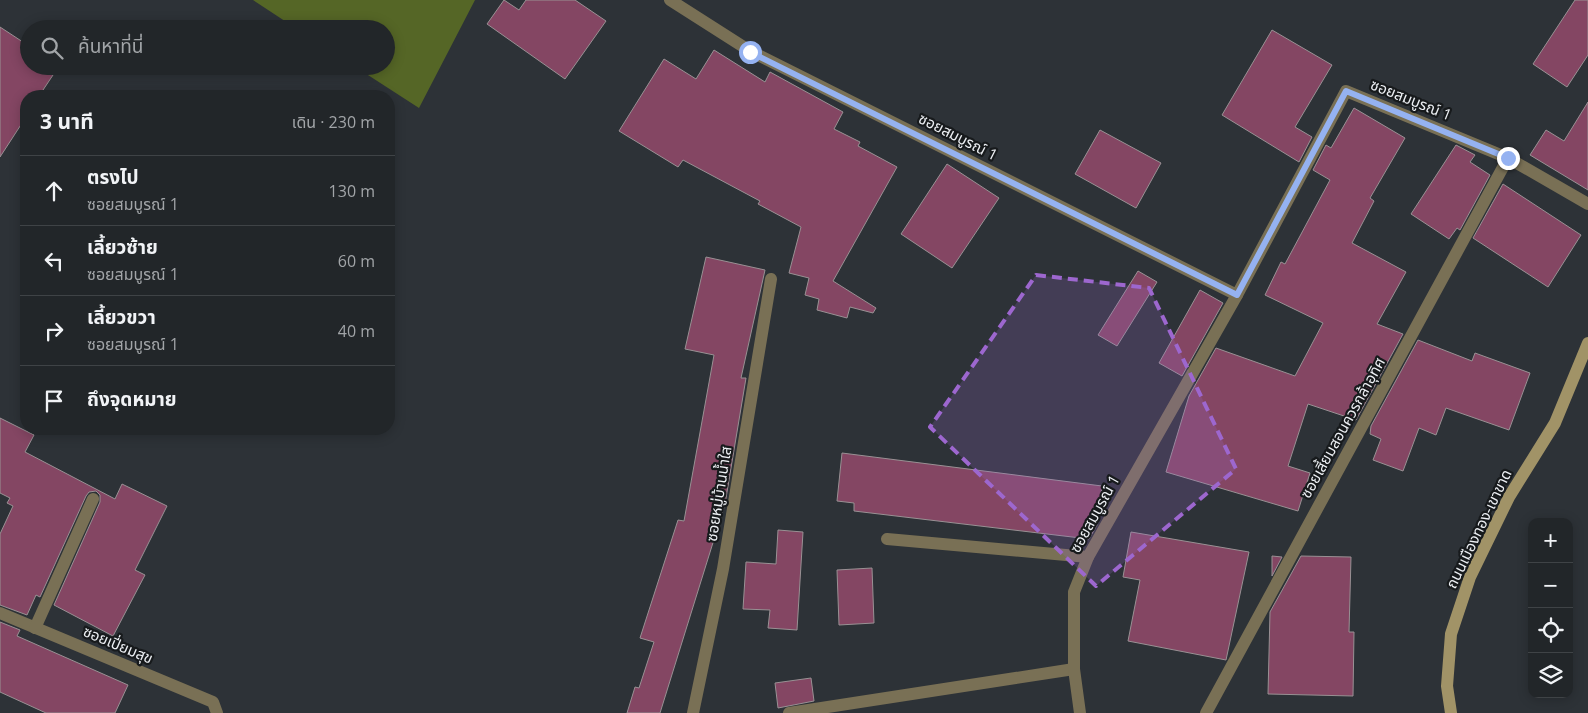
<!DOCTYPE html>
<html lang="th">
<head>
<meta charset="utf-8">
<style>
  :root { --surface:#222629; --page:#2a2e31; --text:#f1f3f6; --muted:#a2a5a8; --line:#3f4346 }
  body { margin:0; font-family:"Open Sans","Noto Sans Thai",sans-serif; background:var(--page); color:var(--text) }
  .controls { position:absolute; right:15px; bottom:15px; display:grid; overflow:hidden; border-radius:10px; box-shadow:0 2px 12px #0003 }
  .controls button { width:45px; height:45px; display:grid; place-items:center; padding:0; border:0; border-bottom:1px solid var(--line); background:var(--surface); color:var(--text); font:25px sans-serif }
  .stop { position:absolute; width:15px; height:15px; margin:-11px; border:4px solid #95b2f1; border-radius:50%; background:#fff }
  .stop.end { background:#95b2f1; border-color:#fff; box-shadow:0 1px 5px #0008 }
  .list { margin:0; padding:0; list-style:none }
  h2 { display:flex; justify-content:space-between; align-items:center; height:65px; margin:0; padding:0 20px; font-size:21px }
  h2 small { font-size:16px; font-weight:400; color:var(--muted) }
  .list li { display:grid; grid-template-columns:32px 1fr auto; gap:15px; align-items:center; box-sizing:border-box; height:70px; padding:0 20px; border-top:1px solid var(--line) }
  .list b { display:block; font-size:19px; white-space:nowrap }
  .list p { margin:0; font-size:16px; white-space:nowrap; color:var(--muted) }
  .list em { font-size:16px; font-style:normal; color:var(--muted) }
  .icon { flex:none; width:28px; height:28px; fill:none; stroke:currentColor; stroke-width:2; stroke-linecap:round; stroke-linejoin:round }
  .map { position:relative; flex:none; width:1588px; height:713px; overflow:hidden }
  .search { position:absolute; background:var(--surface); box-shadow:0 2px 12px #0003; left:20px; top:20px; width:375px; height:55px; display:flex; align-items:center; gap:12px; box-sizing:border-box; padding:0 18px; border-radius:28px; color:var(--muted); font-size:19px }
  .panel { position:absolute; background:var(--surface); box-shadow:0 2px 12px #0003; left:20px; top:90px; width:375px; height:345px; border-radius:20px }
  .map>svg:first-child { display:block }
  .forest { fill:#556626 }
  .building { fill:#844663; stroke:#999194 }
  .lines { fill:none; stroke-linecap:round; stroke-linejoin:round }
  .street { stroke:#797055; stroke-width:12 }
  .secondary { stroke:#a19367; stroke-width:12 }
  .route { stroke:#95b2f1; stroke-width:6 }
  .marked { fill:#9d67cf; fill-opacity:0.2; stroke:#9d67cf; stroke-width:4; stroke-dasharray:10 6; stroke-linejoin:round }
  .labels { text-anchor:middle; stroke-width:4.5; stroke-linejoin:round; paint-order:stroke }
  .street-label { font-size:15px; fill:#edf0f4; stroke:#171a1c }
</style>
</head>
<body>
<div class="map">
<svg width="1588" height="713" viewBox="0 0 1588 713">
  <rect width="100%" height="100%" fill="#2d3237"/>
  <path class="forest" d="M 253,0 L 475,0 L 419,108 L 354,66 L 386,66 L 386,29 L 297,29 Z"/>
  <g class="building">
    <path d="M 504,0 L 519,10 L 526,0 L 575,0 L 606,21 L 565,79 L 487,24 Z"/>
    <path d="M 1575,0 L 1588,0 L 1588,55 L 1567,87 L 1533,64 Z"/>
    <path d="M 0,27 L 29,46 L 29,66 L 59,66 L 39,96 L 26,96 L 26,117 L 0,157 Z"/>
    <path d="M 1272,30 L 1332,65 L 1295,127 L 1312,137 L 1299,162 L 1222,115 Z"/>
    <path d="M 714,50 L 765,82 L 770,72 L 843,112 L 834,129 L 860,142 L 858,146 L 897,167 L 833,281 L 876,308 L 873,313 L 850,307 L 847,318 L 817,310 L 819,299 L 805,295 L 809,278 L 789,273 L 801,227 L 758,204 L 760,201 L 683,160 L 678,167 L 619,131 L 664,59 L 696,79 Z"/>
    <path d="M 1588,102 L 1588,190 L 1530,155 L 1546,130 L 1564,141 Z"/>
    <path d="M 1354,108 L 1405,138 L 1370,198 L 1374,201 L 1352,243 L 1406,272 L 1377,324 L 1403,334 L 1356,420 L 1308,404 L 1288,466 L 1310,473 L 1298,511 L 1166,472 L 1189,396 L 1216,348 L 1295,376 L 1323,323 L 1265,295 L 1281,262 L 1285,264 L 1330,180 L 1313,170 L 1326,145 L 1331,148 Z"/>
    <path d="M 1100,130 L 1161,163 L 1136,208 L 1075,174 Z"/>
    <path d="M 1456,145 L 1475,155 L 1470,162 L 1490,175 L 1460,230 L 1457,228 L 1449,239 L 1411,214 Z"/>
    <path d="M 947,164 L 999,198 L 952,268 L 901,234 Z"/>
    <path d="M 1503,184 L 1581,235 L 1548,287 L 1473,238 Z"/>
    <path d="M 706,257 L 765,270 L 741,378 L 746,378 L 725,504 L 660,713 L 627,713 L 635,687 L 639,688 L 654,642 L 640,638 L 678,520 L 684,521 L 714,355 L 685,349 Z"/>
    <path d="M 1138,271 L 1157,282 L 1117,346 L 1098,335 Z"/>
    <path d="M 1200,290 L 1223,303 L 1182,376 L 1159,363 Z"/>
    <path d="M 1418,340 L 1472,361 L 1475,353 L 1530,373 L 1509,430 L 1446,408 L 1436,435 L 1419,428 L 1403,471 L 1373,460 L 1381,439 L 1370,434 L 1371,426 Z"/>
    <path d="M 0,418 L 34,435 L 25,452 L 115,499 L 122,484 L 167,506 L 135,570 L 145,575 L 113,636 L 54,605 L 100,502 L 100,495 L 96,491 L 89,492 L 86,496 L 40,597 L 36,595 L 27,615 L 0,605 L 0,534 L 13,506 L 7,503 L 10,498 L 0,493 Z"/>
    <path d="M 842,453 L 1102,486 L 1097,525 L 1089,539 L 854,511 L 854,503 L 837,501 Z"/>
    <path d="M 778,530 L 803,532 L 797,630 L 768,628 L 770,610 L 743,609 L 746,562 L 776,564 Z"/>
    <path d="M 1131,532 L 1249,552 L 1226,660 L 1128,641 L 1140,580 L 1123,577 Z"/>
    <path d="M 1272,556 L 1282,557 L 1272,576 Z"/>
    <path d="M 1301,556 L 1351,557 L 1349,632 L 1354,632 L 1353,696 L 1268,694 L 1270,612 Z"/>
    <path d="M 872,568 L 874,623 L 839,625 L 837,570 Z"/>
    <path d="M 0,622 L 20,630 L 17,636 L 128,685 L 115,713 L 46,713 L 0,692 Z"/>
    <path d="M 811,678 L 814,701 L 778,708 L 775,683 Z"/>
  </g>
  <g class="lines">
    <g class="street">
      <path d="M 670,0 L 750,51 L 1237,295 L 1346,91 L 1508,158 L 1588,204"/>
      <path d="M 887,539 L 1088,557"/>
      <path d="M 0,613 L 213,702 L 217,713"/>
      <path d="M 35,628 L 93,499"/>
      <path d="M 693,713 L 723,569 L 771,279"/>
      <path d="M 789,713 L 1074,669"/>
      <path d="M 1080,713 L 1074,669 L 1074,592 L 1088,557 L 1237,295"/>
      <path d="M 1206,713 L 1508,158"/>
    </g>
    <path class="secondary" d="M 1451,713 L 1447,686 L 1451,634 L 1470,577 L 1509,497 L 1555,423 L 1588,343"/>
  </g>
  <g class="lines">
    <path class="route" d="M 750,52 L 1237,295 L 1346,91 L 1508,158"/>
  </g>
  <path class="marked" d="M 1036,275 L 1149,288 L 1236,469 L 1096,586 L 930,427 Z"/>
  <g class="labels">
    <g class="street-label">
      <text transform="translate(1411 100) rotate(22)" y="5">ซอยสมบูรณ์ 1</text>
      <text transform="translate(958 137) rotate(27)" y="5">ซอยสมบูรณ์ 1</text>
      <text transform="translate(1343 428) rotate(-61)" y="5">ซอยเสี้ยมสอนควรกล้าอุทิศ</text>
      <text transform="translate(719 494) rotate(-81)" y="5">ซอยหมู่บ้านน้ำใส</text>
      <text transform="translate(1095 514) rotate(-61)" y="5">ซอยสมบูรณ์ 1</text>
      <text transform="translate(1479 529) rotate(-64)" y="5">ถนนเมืองทอง-เขาขาด</text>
      <text transform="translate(118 645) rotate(23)" y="5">ซอยเปี่ยมสุข</text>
    </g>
  </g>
</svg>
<div class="controls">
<button>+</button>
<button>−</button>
<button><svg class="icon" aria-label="locate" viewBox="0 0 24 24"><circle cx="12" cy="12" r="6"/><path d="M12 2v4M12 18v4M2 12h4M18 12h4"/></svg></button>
<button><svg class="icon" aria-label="layers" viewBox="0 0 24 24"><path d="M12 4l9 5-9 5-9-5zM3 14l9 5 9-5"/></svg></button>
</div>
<div class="stop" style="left:750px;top:52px"></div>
<div class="stop end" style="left:1508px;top:158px"></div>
<div class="search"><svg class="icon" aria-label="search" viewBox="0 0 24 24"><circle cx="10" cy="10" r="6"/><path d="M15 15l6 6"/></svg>ค้นหาที่นี่</div>
<section class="panel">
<h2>3 นาที<small>เดิน · 230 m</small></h2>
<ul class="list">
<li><svg class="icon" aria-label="ahead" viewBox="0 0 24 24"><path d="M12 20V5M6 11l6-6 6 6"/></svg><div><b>ตรงไป</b><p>ซอยสมบูรณ์ 1</p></div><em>130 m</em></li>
<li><svg class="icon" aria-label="left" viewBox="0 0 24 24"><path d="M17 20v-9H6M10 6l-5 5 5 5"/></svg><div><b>เลี้ยวซ้าย</b><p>ซอยสมบูรณ์ 1</p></div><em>60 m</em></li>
<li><svg class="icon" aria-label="right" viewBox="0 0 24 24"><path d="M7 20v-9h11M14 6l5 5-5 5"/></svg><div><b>เลี้ยวขวา</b><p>ซอยสมบูรณ์ 1</p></div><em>40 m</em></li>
<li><svg class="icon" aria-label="arrive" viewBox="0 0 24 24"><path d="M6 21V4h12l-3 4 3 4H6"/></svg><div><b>ถึงจุดหมาย</b></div></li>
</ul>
</section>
</div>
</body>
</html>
